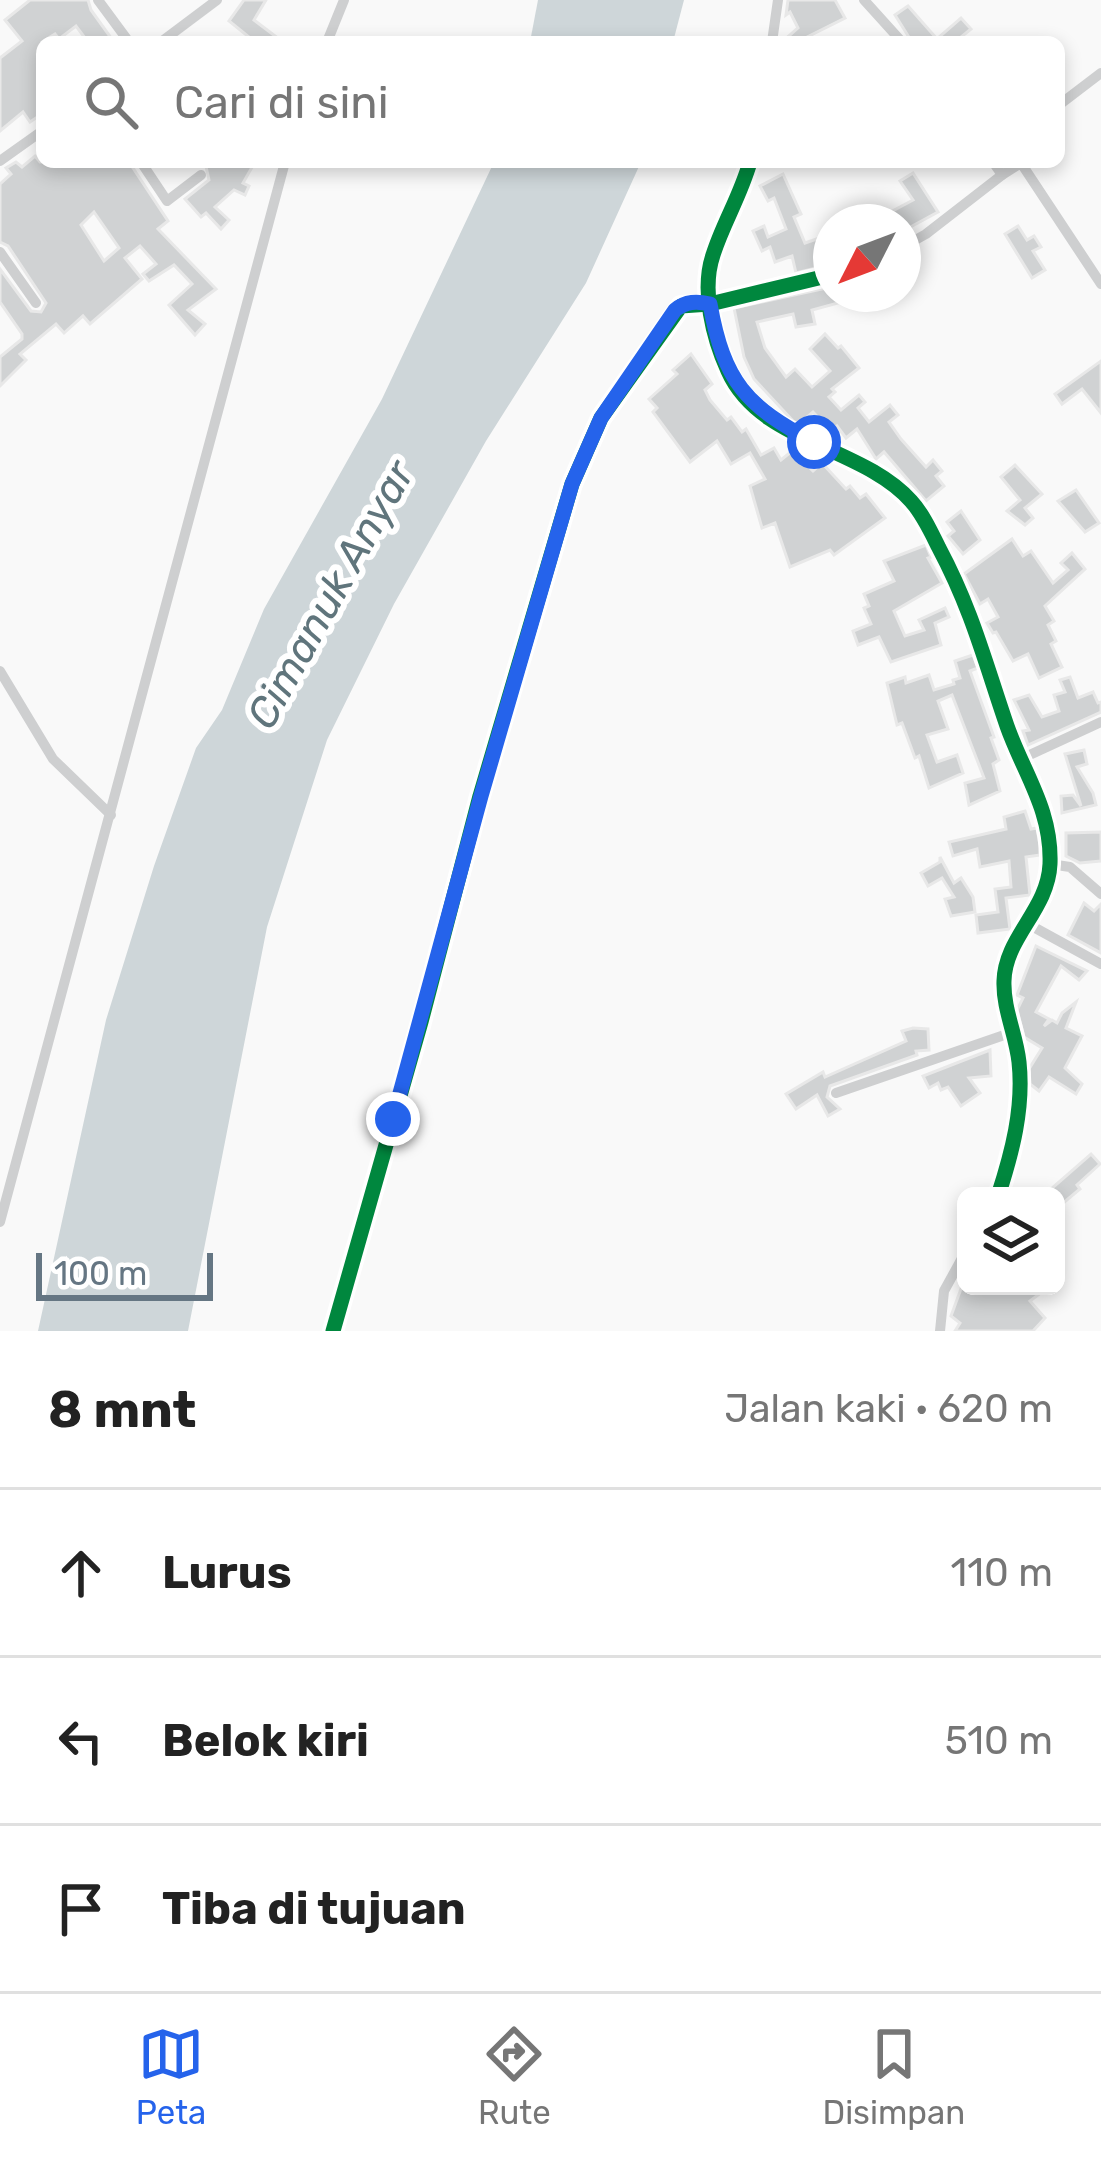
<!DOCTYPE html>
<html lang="id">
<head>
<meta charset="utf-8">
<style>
  :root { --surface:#fff; --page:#f2f2f2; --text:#222; --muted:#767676; --line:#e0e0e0; --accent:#2563eb }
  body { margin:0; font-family:Rubik,sans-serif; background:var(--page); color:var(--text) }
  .controls { position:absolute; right:36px; bottom:36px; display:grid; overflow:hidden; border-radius:18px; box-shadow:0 6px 18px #0003 }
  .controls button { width:108px; height:108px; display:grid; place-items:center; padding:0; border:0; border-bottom:3px solid var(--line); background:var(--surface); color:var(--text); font:60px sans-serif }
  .compass { position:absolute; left:813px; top:204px; width:108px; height:108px; border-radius:50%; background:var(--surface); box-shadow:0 6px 18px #0003; rotate:228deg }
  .scale { position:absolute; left:36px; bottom:30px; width:177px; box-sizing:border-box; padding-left:12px; border:6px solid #657683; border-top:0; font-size:33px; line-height:42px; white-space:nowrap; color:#657683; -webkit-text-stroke:9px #fff; paint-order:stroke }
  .stop { position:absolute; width:36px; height:36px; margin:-27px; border:9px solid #2563eb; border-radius:50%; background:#fff }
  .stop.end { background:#2563eb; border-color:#fff; box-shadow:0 3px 12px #0008 }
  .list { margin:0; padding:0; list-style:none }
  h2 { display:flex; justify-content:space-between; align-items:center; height:156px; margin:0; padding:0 48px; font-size:51px }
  h2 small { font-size:39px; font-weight:400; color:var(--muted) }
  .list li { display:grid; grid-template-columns:78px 1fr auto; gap:36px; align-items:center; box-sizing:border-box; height:168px; padding:0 48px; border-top:3px solid var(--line) }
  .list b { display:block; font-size:45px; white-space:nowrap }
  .list em { font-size:39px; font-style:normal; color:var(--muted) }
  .icon { flex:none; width:66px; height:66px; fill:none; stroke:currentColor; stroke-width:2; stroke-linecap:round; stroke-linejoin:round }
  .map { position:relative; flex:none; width:1101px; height:1331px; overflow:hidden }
  .search { position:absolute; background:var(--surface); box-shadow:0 6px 18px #0003; left:36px; right:36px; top:36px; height:132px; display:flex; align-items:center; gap:30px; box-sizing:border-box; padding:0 42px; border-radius:18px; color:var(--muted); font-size:45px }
  .sheet { height:660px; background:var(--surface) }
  nav { display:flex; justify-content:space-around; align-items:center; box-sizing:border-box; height:168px; border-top:3px solid var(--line); background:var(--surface); font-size:33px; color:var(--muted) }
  nav a { display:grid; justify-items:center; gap:6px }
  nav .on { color:var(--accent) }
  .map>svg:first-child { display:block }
  .water { fill:#ced6d9 }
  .building { fill:#d0d2d3; stroke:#e8e8e8; stroke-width:3; fill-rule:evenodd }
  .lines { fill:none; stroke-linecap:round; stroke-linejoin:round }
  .minor { stroke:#cecfd0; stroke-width:10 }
  .cycleway-casing { stroke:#fff; stroke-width:22 }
  .cycleway { stroke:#00873e; stroke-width:15 }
  .route { stroke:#2563eb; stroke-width:15 }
  .labels { text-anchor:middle; stroke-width:12; stroke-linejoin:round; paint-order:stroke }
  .water-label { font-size:42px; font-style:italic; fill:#60757c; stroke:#fff }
</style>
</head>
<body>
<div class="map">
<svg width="1101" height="1331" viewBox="0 0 1101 1331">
  <rect width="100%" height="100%" fill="#f9f9f9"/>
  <g class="water">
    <path d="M 538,0 L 684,0 L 673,42 L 530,42 Z"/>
    <path d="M 494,162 L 641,162 L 586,283 L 486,441 L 394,604 L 327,740 L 267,927 L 188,1331 L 38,1331 L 106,1020 L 154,866 L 196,748 L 222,710 L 264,609 L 382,399 Z"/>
  </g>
  <g class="building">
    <path d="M 30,0 L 88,0 L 91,10 L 114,42 L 88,42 L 76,26 L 59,39 L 55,34 L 42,42 L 42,90 L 38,93 L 42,114 L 30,122 L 23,112 L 0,131 L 0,58 L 22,41 L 5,20 Z"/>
    <path d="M 244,0 L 266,0 L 254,20 L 283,42 L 255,42 L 229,21 Z"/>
    <path d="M 788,0 L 835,0 L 845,18 L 797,42 L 782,42 L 798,28 L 790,12 L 786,15 Z"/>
    <path d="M 908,6 L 937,39 L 961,18 L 971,29 L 955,42 L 912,42 L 895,15 Z"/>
    <path d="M 35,156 L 40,162 L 129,162 L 168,221 L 158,229 L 216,289 L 188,310 L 205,324 L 195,335 L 169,305 L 192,284 L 174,265 L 149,281 L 143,274 L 156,264 L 140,246 L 125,258 L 142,279 L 90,324 L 83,316 L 64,333 L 56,324 L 20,354 L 26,360 L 0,386 L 0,357 L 22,339 L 22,334 L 0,302 L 0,269 L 31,311 L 41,312 L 46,303 L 8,246 L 0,242 L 0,184 L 11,174 L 6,168 L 16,162 L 22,167 ZM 94,212 L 119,248 L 104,261 L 81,225 Z"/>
    <path d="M 205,162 L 255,162 L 243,183 L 249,186 L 245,195 L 234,190 L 215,207 L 229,220 L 221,229 L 206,213 L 201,217 L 185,199 L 209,180 Z"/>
    <path d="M 913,173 L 938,212 L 903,231 L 903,222 L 891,222 L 887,214 L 913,200 L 900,181 Z"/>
    <path d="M 783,174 L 801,214 L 794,217 L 805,243 L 831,234 L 828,265 L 796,273 L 792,256 L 775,262 L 770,247 L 762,251 L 753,231 L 764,226 L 768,237 L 786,229 L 774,198 L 768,201 L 760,186 Z"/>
    <path d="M 1018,226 L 1027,240 L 1034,236 L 1041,247 L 1033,251 L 1045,270 L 1032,278 L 1005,234 Z"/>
    <path d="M 831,287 L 831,294 L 859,294 L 860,297 L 812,310 L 815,324 L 796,327 L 793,314 L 757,322 L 765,348 L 786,377 L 795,369 L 812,387 L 830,371 L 810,349 L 825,334 L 838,348 L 841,346 L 859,368 L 832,389 L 835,392 L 829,397 L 841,410 L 859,395 L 865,402 L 858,408 L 869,422 L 890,405 L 898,415 L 889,422 L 901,439 L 926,467 L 933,460 L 942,471 L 936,476 L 944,486 L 926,501 L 884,452 L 876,459 L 857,429 L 846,438 L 837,426 L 831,431 L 813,412 L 799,424 L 794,422 L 754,379 L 744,357 L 734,308 Z"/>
    <path d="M 691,354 L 712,384 L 705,390 L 710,400 L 727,420 L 731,417 L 742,432 L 746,429 L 761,455 L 774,448 L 781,460 L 792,451 L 813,471 L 822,463 L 846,489 L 850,486 L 860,498 L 866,494 L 885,518 L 834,555 L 830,550 L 790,567 L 775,523 L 762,528 L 750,486 L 765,479 L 750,453 L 731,464 L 717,441 L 690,462 L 653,412 L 657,408 L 649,399 L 677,374 L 673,370 Z"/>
    <path d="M 1101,361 L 1101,413 L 1082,389 L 1062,404 L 1055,394 Z"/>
    <path d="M 1015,465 L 1042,494 L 1025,508 L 1033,518 L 1025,525 L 1007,511 L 1020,500 L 1001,477 Z"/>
    <path d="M 1076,490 L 1099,523 L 1085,532 L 1058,501 Z"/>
    <path d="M 961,511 L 980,540 L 963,554 L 948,536 L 954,531 L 947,522 Z"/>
    <path d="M 1012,539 L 1023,556 L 1031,551 L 1053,583 L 1068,570 L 1061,563 L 1072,553 L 1085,569 L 1045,606 L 1054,621 L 1048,625 L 1056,641 L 1051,644 L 1062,667 L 1039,678 L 1028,654 L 1013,661 L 996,632 L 993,633 L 987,623 L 998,617 L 988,599 L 980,604 L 964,574 Z"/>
    <path d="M 926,545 L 931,557 L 928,558 L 942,583 L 894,611 L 905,636 L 924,630 L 919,620 L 945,608 L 949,617 L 935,623 L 941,645 L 891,662 L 879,637 L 858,645 L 853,631 L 871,624 L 864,608 L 869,606 L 864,594 L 894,581 L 884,561 Z"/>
    <path d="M 973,655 L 978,668 L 970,671 L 994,737 L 991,738 L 999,760 L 993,764 L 1000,791 L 969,805 L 965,783 L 984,778 L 952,695 L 938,701 L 948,729 L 927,735 L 937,762 L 957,755 L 963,773 L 929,788 L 919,756 L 915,758 L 902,723 L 897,725 L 887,683 L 905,677 L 906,683 L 929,675 L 934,690 L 954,684 L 953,680 L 960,678 L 955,661 Z"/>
    <path d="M 1070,677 L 1078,698 L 1093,692 L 1098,703 L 1101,702 L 1101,712 L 1028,745 L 1023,731 L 1029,730 L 1014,700 L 1029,695 L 1042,717 L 1059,711 L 1054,695 L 1065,692 L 1060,680 Z"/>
    <path d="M 1084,750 L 1087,764 L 1077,767 L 1093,793 L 1096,805 L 1062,813 L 1061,796 L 1073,795 L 1081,806 L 1065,754 Z"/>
    <path d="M 1025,811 L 1031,829 L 1037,828 L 1040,845 L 1040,855 L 1026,857 L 1030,895 L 1006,898 L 1010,929 L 978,933 L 976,915 L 998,912 L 995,889 L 1011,887 L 1009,861 L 980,867 L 977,849 L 953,856 L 949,842 L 1006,829 L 1004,817 Z"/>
    <path d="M 1101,832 L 1101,861 L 1080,863 L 1066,856 L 1066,833 Z"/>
    <path d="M 940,857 L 954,883 L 961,878 L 973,897 L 975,912 L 951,916 L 945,899 L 954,897 L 942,878 L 928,886 L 921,873 L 940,862 Z"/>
    <path d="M 1084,903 L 1094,911 L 1101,904 L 1101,953 L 1068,935 Z"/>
    <path d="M 1036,946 L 1087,971 L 1079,980 L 1061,966 L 1036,1012 L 1049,1019 L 1044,1026 L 1052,1020 L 1057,1023 L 1062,1013 L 1076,1002 L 1066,1028 L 1082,1036 L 1065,1068 L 1082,1084 L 1076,1094 L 1049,1077 L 1039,1091 L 1030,1084 L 1029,1069 L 1042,1048 L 1024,1037 L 1017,1010 L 1023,998 L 1017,995 Z"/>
    <path d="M 913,1028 L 928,1029 L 929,1050 L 916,1051 L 917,1055 L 830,1086 L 827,1097 L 840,1109 L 828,1116 L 817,1095 L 796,1109 L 786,1094 L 823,1072 L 825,1077 L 906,1041 L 902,1031 Z"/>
    <path d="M 990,1050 L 991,1076 L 969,1078 L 980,1093 L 961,1106 L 948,1087 L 941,1090 L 938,1083 L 929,1088 L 923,1076 Z"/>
    <path d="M 1091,1154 L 1100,1164 L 1077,1185 L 1080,1189 L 1056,1209 L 1056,1196 L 1043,1196 Z"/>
    <path d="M 962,1286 L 1050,1286 L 1030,1301 L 1045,1318 L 1033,1331 L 955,1331 L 960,1323 L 951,1316 Z"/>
  </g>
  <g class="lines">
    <g class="minor">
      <path d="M 98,0 L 129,42"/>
      <path d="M 864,0 L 902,42"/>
      <path d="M 145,42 L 152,42"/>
      <path d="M 161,42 L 217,0"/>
      <path d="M 327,42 L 344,0"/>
      <path d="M 772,42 L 778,0"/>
      <path d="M 1059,105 L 1101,73"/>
      <path d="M 0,161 L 42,131"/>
      <path d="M 141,162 L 167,201 L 201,175"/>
      <path d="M 750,162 C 740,197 723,223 713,255 C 701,290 713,338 728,371 C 760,443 862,446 911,501 C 923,514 931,532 939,548 C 972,610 985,662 1007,726 C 1024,774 1052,810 1050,864 C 1048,910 1005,937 1004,981 C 1003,1009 1016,1034 1019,1062 C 1024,1108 1012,1153 998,1196"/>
      <path d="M 1002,175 L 1021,163 L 1101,284"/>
      <path d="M 903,247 L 926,234 L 1002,175 L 993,162"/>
      <path d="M 0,252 L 36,303"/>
      <path d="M 0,671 L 53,759 L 111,815"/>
      <path d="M 1023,758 L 1101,722"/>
      <path d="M 1050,864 L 1070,867 L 1101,894"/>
      <path d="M 1028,924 L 1101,964"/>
      <path d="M 836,1093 L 1013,1032"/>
      <path d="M 0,1222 L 285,162"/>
      <path d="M 333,1331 L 421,1022 L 480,796 L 572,484 L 601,418 L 681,306 L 710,304 L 831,275"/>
      <path d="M 940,1331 L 944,1291 L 966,1251"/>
    </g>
    <g class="cycleway-casing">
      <g id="cycleway">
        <path d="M 750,162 C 740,197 723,223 713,255 C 701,290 713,338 728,371 C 760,443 862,446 911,501 C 923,514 931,532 939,548 C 972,610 985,662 1007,726 C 1024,774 1052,810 1050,864 C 1048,910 1005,937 1004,981 C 1003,1009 1016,1034 1019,1062 C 1024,1108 1012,1153 998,1196"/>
        <path d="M 333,1331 L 421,1022 L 480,796 L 572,484 L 601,418 L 681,306 L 710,304 L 831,275"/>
      </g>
    </g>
    <use href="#cycleway" class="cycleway"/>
  </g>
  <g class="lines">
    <path class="route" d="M 393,1119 L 481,796 L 572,484 L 601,418 L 675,310 C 686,301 697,301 710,304 C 724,382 746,406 814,442"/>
  </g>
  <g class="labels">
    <g class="water-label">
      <text transform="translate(330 594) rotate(-61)" y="15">Cimanuk Anyar</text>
    </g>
  </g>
</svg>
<div class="controls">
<button><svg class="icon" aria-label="layers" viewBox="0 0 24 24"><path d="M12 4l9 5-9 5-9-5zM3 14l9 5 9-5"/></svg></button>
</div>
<svg class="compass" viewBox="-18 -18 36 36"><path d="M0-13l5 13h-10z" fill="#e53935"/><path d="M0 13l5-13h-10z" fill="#767676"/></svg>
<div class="scale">100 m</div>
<div class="stop" style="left:814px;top:442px"></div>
<div class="stop end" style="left:393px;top:1119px"></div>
<div class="search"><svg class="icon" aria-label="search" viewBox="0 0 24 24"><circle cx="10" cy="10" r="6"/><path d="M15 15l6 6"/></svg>Cari di sini</div>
</div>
<section class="sheet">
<h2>8 mnt<small>Jalan kaki · 620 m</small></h2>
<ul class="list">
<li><svg class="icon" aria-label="ahead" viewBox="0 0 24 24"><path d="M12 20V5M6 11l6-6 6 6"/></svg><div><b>Lurus</b></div><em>110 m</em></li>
<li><svg class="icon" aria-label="left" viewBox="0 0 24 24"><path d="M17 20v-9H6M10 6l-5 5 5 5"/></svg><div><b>Belok kiri</b></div><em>510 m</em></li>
<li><svg class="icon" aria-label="arrive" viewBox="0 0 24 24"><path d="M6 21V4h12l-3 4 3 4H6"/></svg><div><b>Tiba di tujuan</b></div></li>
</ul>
</section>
<nav>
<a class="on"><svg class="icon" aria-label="map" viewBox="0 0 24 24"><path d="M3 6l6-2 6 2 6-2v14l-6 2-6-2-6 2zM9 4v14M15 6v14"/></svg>Peta</a>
<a><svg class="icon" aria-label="directions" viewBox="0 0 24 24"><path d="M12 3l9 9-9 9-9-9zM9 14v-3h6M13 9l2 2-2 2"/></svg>Rute</a>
<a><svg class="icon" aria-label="saved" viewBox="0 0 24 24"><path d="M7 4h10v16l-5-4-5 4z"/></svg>Disimpan</a>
</nav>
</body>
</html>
